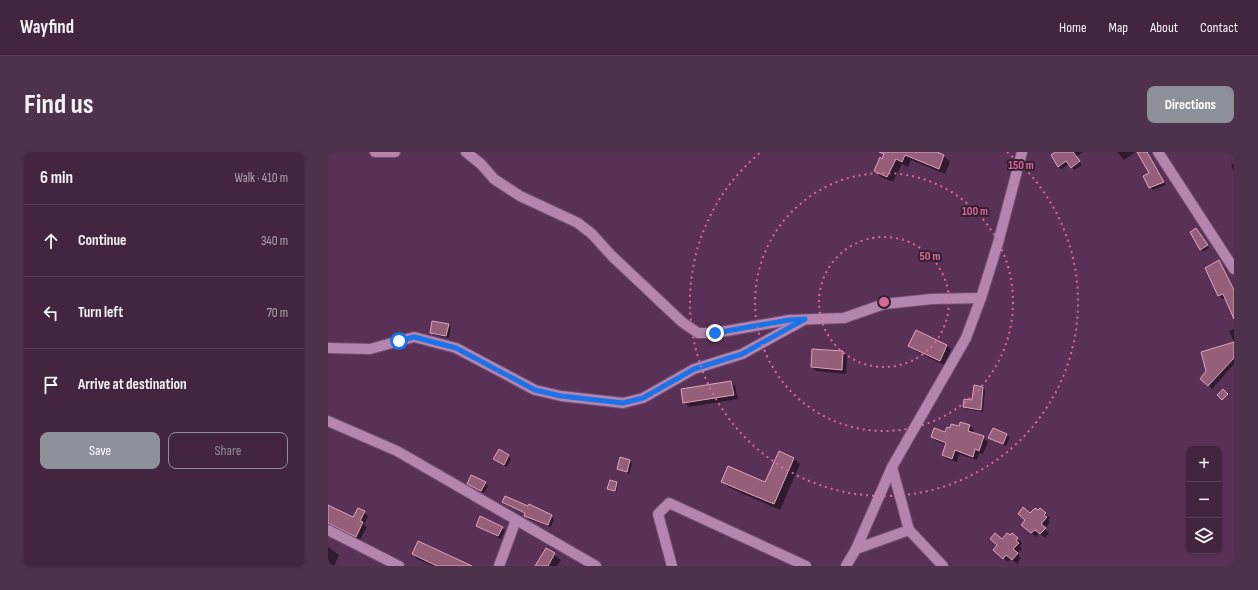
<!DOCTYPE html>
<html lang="en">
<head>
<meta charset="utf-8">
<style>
  :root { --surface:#442540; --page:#4e314b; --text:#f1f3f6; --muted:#afa5b1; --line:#5c4259; --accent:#8c9099 }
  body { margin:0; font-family:"Sofia Sans Condensed",sans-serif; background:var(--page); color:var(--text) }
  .controls { position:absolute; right:12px; bottom:12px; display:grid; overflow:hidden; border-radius:8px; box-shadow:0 1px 3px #0004 }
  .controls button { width:36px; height:36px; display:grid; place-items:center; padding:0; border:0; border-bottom:1px solid var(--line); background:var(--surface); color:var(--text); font:20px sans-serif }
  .stop { position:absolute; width:12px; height:12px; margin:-9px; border:3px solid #1a73e8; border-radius:50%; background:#fff }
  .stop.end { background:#1a73e8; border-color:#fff; box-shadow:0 1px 4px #0008 }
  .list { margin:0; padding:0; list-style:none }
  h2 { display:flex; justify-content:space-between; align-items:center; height:52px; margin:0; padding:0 16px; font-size:17px }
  h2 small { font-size:13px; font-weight:400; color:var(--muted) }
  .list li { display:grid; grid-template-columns:26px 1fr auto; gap:12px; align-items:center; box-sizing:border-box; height:72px; padding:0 16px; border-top:1px solid var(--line) }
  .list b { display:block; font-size:15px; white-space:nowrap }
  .list em { font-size:13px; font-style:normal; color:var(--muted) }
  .actions { display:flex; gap:8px; padding:12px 16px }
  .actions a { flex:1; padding:9px 0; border:1px solid var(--accent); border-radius:8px; text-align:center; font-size:14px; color:var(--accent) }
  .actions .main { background:var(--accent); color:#fff }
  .icon { flex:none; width:22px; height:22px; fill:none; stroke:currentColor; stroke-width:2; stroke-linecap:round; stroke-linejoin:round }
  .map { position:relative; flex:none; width:906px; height:414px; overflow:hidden; border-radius:8px }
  header { display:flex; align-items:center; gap:24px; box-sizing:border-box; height:56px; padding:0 20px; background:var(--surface); border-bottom:1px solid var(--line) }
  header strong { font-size:19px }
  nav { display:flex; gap:22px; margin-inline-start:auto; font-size:14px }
  .intro { display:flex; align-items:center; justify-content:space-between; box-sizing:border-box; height:96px; padding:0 24px }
  h1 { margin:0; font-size:28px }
  .button { padding:10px 18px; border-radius:8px; background:var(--accent); color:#fff; font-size:14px; font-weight:700 }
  main { display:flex; gap:24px; padding:0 24px }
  aside { flex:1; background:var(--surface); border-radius:8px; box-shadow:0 1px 3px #0004 }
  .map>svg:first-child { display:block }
  .shadow { fill:#0007 }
  .building { fill:#965f79; stroke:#e0a2be }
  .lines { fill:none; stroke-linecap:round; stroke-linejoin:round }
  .minor-casing { stroke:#735070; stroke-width:12 }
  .minor { stroke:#b485af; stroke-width:10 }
  .route { stroke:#1a73e8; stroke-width:5 }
  .ring { fill:none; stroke:#da699a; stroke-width:2; stroke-dasharray:2 4 }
  .centre { fill:#da699a; stroke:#342132; stroke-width:2 }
  .ring-label { font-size:12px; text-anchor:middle; font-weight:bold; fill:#da699a; stroke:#342132; stroke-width:4; stroke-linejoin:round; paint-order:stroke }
</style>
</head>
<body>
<header>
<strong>Wayfind</strong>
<nav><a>Home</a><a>Map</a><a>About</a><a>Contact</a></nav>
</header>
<div class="intro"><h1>Find us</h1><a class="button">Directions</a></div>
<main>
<aside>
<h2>6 min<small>Walk · 410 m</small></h2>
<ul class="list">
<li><svg class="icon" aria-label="ahead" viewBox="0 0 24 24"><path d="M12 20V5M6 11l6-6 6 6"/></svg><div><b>Continue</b></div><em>340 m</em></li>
<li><svg class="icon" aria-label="left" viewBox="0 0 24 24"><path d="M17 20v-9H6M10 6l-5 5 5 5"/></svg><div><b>Turn left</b></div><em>70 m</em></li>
<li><svg class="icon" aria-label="arrive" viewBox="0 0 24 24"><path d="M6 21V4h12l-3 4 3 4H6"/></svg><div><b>Arrive at destination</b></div></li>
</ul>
<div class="actions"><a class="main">Save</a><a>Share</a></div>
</aside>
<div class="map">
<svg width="906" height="414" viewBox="0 0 906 414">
  <rect width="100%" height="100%" fill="#5a3156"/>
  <g class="shadow">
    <path d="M 558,0 L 606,0 L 616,4 L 622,10 L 617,22 L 583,8 L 580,15 L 574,12 L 565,30 L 553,25 L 547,19 Z"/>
    <path d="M 729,0 L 755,0 L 748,5 L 754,13 L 746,18 L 741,12 L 733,17 L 730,14 Z"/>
    <path d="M 789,0 L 807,0 L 796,8 Z"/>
    <path d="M 810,0 L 819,0 L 838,33 L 825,38 L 822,35 L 822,21 Z"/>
    <path d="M 906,11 L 906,19 L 903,13 Z"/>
    <path d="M 870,80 L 881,96 L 875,100 L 873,97 Z"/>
    <path d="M 891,110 L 894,113 L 906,139 L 906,165 L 898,145 L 894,147 L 891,143 Z"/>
    <path d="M 120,173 L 123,175 L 121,186 L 106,183 L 103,181 Z"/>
    <path d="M 906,177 L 906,190 L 901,179 Z"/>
    <path d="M 906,191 L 906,212 L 884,237 L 873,227 Z"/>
    <path d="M 619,193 L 623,198 L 616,213 L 586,198 L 581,194 Z"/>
    <path d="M 515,200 L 519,204 L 518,222 L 488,219 L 484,215 Z"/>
    <path d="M 403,230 L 407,234 L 410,247 L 361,255 L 356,250 Z"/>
    <path d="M 647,234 L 655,236 L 657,238 L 655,260 L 638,257 L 636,255 L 645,249 Z"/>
    <path d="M 633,271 L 642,274 L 646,278 L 645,281 L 655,285 L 660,290 L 655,302 L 651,301 L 649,308 L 631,302 L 629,310 L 619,307 L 615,303 L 618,293 L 608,289 L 604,285 L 631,275 Z"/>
    <path d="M 665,277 L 682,285 L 678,294 L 662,286 Z"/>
    <path d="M 181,304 L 183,307 L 179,315 L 167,307 Z"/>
    <path d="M 466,306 L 472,312 L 452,358 L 400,335 L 394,329 L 438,331 Z"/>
    <path d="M 301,309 L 304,312 L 301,322 L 290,316 Z"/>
    <path d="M 283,329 L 290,332 L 288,340 L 280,337 Z"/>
    <path d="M 157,331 L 160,334 L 156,341 L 140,332 Z"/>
    <path d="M 175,350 L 223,364 L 226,367 L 223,375 L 200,367 L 198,362 Z"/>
    <path d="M 0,354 L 26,367 L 36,360 L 40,364 L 36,373 L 39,375 L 32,388 L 0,373 Z"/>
    <path d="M 712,357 L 722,366 L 720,368 L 722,370 L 717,377 L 721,381 L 717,386 L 711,381 L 708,385 L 699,377 L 703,363 Z"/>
    <path d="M 149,374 L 174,376 L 177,378 L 173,387 Z"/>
    <path d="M 684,383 L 694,391 L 692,394 L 694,396 L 689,402 L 693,406 L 689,412 L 683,407 L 680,410 L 671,403 L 674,388 Z"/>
    <path d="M 0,395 L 11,403 L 6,414 L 0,412 Z"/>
    <path d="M 218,397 L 233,408 L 229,414 L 208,414 Z"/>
    <path d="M 85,402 L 142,414 L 105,414 L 89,407 Z"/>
  </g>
  <g class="building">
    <path d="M 551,0 L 609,0 L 616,3 L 611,17 L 577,3 L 574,10 L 568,7 L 559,25 L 546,19 L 552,5 L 554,7 L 556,2 Z"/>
    <path d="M 727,0 L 745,0 L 752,9 L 743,16 L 738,9 L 730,15 L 723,3 Z"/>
    <path d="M 809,0 L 819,0 L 836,30 L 821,36 L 815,24 L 821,21 Z"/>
    <path d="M 868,76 L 880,93 L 872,98 L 862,80 Z"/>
    <path d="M 891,108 L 906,138 L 906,167 L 895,142 L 890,144 L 877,116 Z"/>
    <path d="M 104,169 L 121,172 L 118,184 L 102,181 Z"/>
    <path d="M 588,178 L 619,193 L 612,209 L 580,194 Z"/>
    <path d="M 906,190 L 906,206 L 880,234 L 872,227 L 878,219 L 873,200 Z"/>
    <path d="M 484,197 L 515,199 L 514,218 L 483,215 Z"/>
    <path d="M 403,229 L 406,243 L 355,251 L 353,237 Z"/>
    <path d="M 646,233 L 655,235 L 653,258 L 635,255 L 636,247 L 644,248 Z"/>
    <path d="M 895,237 L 900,242 L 894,248 L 889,243 Z"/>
    <path d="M 632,270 L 642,273 L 640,279 L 656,284 L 651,299 L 647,297 L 645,305 L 627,298 L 624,307 L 614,303 L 618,291 L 603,285 L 606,276 L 617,280 L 619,275 L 622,276 L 623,272 L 631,274 Z"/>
    <path d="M 665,276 L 679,282 L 675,292 L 660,286 Z"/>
    <path d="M 171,297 L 181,303 L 176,313 L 165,307 Z"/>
    <path d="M 451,299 L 466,306 L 446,352 L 393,330 L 400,314 L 437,330 Z"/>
    <path d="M 292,305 L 302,308 L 299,320 L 289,317 Z"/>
    <path d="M 143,323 L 158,330 L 153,339 L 139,332 Z"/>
    <path d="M 282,328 L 289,330 L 287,339 L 279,337 Z"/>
    <path d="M 177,344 L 200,354 L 201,352 L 224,363 L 220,373 L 196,364 L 197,361 L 174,350 Z"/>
    <path d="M 0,353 L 25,365 L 30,356 L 37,359 L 32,369 L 35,370 L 28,385 L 0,371 Z"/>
    <path d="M 695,355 L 702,361 L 707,356 L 710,358 L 712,356 L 718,361 L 716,363 L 719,365 L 713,372 L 718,376 L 712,382 L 707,378 L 703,381 L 693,373 L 697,368 L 690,362 Z"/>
    <path d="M 152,364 L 175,375 L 170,384 L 148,374 Z"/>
    <path d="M 667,381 L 674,387 L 679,381 L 682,383 L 684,381 L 690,386 L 688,389 L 691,391 L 685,397 L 690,401 L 684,408 L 678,403 L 675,407 L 665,398 L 669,393 L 662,387 Z"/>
    <path d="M 90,389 L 144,414 L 109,414 L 84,402 Z"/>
    <path d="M 218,396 L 227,401 L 220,414 L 207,414 Z"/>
  </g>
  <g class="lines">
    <g class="minor-casing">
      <g id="minor">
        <path d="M 47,0 L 67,0"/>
        <path d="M 138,0 L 153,12 L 166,27 L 192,44 L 250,71 L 264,82 L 284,104 L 354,170 L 370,181 L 387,181 L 461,168 L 516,166 L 556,152 L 604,147 L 653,146"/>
        <path d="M 830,0 L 906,117"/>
        <path d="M 0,196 L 42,197 L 86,185 L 128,196 L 207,238 L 233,244 L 295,251 L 315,246 L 366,217 L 414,202 L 474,169"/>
        <path d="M 0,269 L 69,299 L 268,414"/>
        <path d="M 564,315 L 581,378 L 615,414"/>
        <path d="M 0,378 L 71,414"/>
        <path d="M 528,397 L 564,315 L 638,186 L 653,146 L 670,91 L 694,0"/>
        <path d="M 171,414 L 188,368"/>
        <path d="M 344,414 L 330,362 L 341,351 L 478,414"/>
        <path d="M 518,414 L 528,397 L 581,378"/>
      </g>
    </g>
    <use href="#minor" class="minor"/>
  </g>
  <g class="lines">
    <path class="route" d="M 71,189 L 86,185 L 128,196 L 207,238 L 233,244 L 295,251 L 315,246 L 366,217 L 414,202 L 477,167 L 461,168 L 387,181"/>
  </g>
  <g class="ring">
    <circle cx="556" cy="150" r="65"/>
    <circle cx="556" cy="150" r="129"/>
    <path d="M679 0A194 194 0 1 1 433 0"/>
  </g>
  <circle cx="556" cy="150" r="6" class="centre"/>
  <g class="ring-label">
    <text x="693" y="17">150 m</text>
    <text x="647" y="63">100 m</text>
    <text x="602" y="108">50 m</text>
  </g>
</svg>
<div class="controls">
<button>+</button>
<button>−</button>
<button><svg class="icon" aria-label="layers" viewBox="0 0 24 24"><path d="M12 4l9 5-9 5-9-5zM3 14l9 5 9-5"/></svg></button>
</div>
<div class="stop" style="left:71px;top:189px"></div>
<div class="stop end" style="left:387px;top:181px"></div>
</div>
</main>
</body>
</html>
